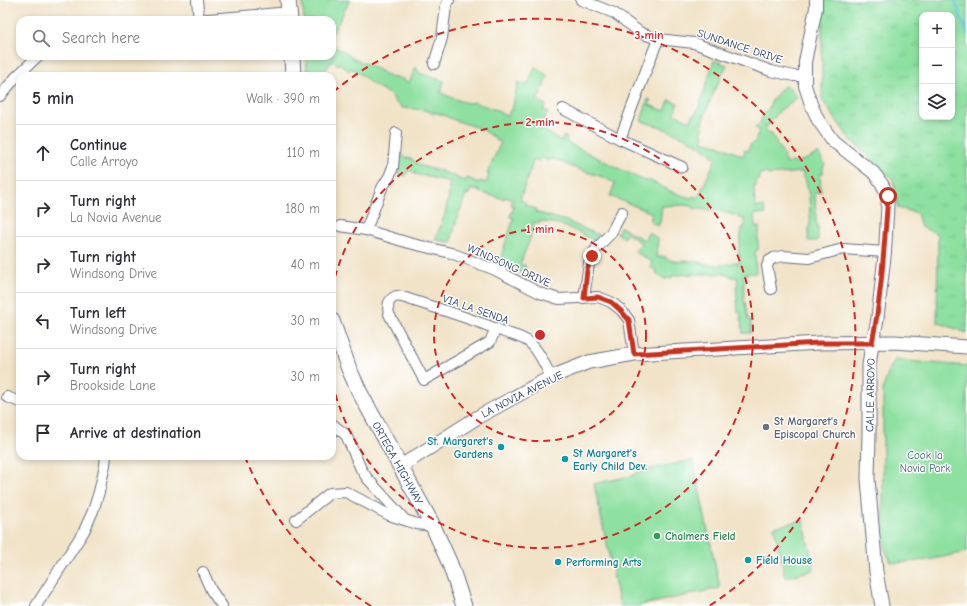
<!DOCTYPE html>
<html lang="en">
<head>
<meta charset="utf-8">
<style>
  :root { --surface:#fff; --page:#f7f7f7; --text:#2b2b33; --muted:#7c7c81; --line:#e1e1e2 }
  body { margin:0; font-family:"Comic Neue",sans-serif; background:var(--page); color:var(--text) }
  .controls { position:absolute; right:12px; top:12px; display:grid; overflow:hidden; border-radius:8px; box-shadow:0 2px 6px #0003 }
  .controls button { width:36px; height:36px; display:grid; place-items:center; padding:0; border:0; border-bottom:1px solid var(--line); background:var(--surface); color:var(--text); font:20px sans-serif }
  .stop { position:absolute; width:12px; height:12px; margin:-9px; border:3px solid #c8321e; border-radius:50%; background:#fff }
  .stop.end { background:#c8321e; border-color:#fff; box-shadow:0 1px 4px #0008 }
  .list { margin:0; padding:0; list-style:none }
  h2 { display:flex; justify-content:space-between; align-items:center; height:52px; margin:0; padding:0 16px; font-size:17px }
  h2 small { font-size:13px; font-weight:400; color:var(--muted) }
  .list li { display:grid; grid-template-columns:26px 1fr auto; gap:12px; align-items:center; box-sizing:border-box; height:56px; padding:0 16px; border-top:1px solid var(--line) }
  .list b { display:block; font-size:15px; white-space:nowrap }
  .list p { margin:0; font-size:13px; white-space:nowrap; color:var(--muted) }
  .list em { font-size:13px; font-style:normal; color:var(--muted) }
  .icon { flex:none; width:22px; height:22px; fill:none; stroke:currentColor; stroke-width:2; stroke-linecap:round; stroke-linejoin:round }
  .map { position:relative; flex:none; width:967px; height:606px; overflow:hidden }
  .search { position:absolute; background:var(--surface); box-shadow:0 2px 6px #0003; left:16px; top:16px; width:320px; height:44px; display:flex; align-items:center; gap:10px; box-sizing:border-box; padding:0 14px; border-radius:12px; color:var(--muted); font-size:15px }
  .panel { position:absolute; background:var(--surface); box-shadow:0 2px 6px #0003; left:16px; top:72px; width:320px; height:388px; border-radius:12px }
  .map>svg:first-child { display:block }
  .grass { fill:url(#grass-tufts); stroke:#54887f; fill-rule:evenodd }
  .green { fill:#8de0a0; stroke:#54887f }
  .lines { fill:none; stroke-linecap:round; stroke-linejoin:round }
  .stream { stroke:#60c3de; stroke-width:2.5 }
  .minor-casing { stroke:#666e83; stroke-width:12 }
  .tertiary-casing { stroke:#666e83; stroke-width:14 }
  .secondary-casing { stroke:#666e83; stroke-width:15 }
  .primary-casing { stroke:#666e83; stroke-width:17 }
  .minor { stroke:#fff; stroke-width:10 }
  .tertiary { stroke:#fff; stroke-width:12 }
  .secondary { stroke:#fff; stroke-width:13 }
  .primary { stroke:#fff; stroke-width:15 }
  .route { stroke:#c8321e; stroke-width:5 }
  .ring { fill:none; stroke:#d62828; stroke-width:2; stroke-dasharray:7 5 }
  .worship-dot { fill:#6b7280; stroke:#fff; stroke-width:1.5 }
  .culture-dot { fill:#0f9aa8; stroke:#fff; stroke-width:1.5 }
  .leisure-dot { fill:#2e9e5b; stroke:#fff; stroke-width:1.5 }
  .labels { text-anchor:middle; stroke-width:3; stroke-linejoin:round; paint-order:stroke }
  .street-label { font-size:11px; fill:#1b2f5e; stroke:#fff }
  .worship-label { font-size:11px; font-weight:bold; fill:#5b616d; stroke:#fff; text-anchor:start }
  .culture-label { font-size:11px; font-weight:bold; fill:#0d838f; stroke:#fff; text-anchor:start }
  .park-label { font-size:11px; fill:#385b6e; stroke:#fff }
  .leisure-label { font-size:11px; font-weight:bold; fill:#27864d; stroke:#fff; text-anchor:start }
  .centre { fill:#d62828; stroke:#fff; stroke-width:2 }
  .ring-label { font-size:12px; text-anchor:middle; font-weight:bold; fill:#d62828; stroke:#fff; stroke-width:3; stroke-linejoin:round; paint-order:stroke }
</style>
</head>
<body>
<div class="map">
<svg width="967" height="606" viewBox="0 0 967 606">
  <defs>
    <pattern id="grass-tufts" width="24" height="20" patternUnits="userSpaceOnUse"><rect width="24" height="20" fill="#8de0a0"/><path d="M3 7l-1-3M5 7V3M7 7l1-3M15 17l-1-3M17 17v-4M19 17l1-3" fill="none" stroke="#79c08c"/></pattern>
  </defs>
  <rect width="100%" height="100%" fill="#fff"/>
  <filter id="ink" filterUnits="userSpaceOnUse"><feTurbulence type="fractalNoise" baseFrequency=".025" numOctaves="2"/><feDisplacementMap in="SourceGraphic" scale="8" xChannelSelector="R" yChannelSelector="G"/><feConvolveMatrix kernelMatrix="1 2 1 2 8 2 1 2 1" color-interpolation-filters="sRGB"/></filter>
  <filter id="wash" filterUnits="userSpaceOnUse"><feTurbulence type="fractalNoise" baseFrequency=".012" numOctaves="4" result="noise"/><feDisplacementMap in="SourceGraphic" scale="16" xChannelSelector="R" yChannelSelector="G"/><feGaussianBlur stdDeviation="0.9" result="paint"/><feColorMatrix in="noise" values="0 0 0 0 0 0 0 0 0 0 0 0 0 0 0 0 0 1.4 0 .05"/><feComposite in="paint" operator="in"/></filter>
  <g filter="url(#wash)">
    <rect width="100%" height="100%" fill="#f1e3c8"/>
    <path class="grass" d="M 822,0 L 967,0 L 967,333 L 937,322 L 938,234 L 921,227 L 917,213 L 898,208 L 893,179 L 849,138 L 822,100 ZM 922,15 L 952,15 L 952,117 L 922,117 Z"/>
    <g class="green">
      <path d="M 302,0 L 350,0 L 332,35 L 332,20 L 304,20 Z"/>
      <path d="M 332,45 L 344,52 L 354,59 L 369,65 L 393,78 L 400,78 L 409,83 L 416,67 L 419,73 L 444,81 L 441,93 L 460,101 L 468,103 L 473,102 L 497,110 L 497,111 L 500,112 L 500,113 L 508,116 L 510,110 L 512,110 L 518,82 L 528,85 L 535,67 L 548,76 L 544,83 L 545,84 L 537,100 L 546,105 L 543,110 L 548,112 L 540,128 L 561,141 L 564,136 L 566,137 L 568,143 L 638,178 L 646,181 L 651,181 L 674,193 L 691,198 L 693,196 L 698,198 L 716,158 L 711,155 L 711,153 L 696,144 L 696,143 L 661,127 L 641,121 L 648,99 L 651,100 L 649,105 L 665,111 L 669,100 L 678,103 L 674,114 L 690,121 L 692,115 L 695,115 L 700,104 L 714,60 L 727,65 L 715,89 L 702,122 L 703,128 L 701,134 L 704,135 L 702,141 L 718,145 L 743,156 L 745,150 L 748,151 L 750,145 L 755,142 L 759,130 L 755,128 L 760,123 L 763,114 L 769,108 L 772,100 L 784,86 L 790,88 L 797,98 L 779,111 L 774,118 L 769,121 L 770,124 L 765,127 L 769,134 L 771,133 L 784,156 L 783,157 L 787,164 L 792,161 L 794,163 L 807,159 L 818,153 L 825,164 L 823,168 L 823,174 L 820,174 L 821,192 L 815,192 L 816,221 L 818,227 L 818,237 L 817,241 L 808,241 C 808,231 811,223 810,213 C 809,206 810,197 808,191 C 807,186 806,183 805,178 L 803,178 L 803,172 L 768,175 L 767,173 L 759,174 L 759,180 L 756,180 L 756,186 L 754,186 L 755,207 L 764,207 L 766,214 L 754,214 L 755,227 L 759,227 L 759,236 L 758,236 L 758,250 L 755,252 L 756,273 L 744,274 L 744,302 L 745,302 L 748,320 L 751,320 L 751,333 L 743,333 L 740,312 L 738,312 L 736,286 L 738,285 L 737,277 L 731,277 L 731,275 L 724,275 L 724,273 C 706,275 689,273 671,276 L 672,278 L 665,279 L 656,273 L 657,271 L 650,267 L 652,262 L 635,252 L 641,243 L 627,233 L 624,238 L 617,233 L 621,227 L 644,240 L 649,232 L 658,239 L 656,257 L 665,257 C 672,263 681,261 689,261 C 697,260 705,265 714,265 C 720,266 726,264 732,264 L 733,262 L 739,263 L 740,254 L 738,254 L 742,228 L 744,228 L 744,219 L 739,218 L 739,216 L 721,212 L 721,211 L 695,209 L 691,206 L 683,205 L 662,206 L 660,223 L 658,226 L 650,221 L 652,213 L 610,196 L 615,183 L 600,176 L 577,169 L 554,159 L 546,160 L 541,158 L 540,161 L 534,159 L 520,200 L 525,202 L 525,205 L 536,209 L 535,212 L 566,221 L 599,235 L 595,241 C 586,236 563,224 553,223 C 548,222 545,223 540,221 L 539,224 L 534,222 L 530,239 L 520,264 L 526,266 L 522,273 L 499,262 L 514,218 L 510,217 L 514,206 L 511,205 L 513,199 L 504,197 L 504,199 L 479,192 L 479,191 L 471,189 L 469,194 L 466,194 L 460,211 L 459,211 L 451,242 L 435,240 L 445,214 L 450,189 L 448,189 L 450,182 L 415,174 L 416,173 L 408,170 L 406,176 L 398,174 L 401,156 L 412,159 L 419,165 L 431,169 L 436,169 L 465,181 L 467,178 L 479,183 L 480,181 L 486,183 L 489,175 L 487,174 L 501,142 L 495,140 L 495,137 L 490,135 L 482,129 L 457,121 L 438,113 L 432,113 L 425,110 L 403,108 L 395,102 L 392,96 L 369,82 L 363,76 L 351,68 L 349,71 L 339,63 L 338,65 L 332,61 C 324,73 322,76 307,76 L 306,56 L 332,56 Z"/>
      <path d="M 895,360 L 967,366 L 967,552 L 928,560 L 896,563 L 891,562 L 885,549 L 883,503 L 883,388 L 889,370 Z"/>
      <path d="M 693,460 L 720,588 L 637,606 L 620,606 L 594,484 L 635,475 L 637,472 Z"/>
      <path d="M 803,520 L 814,570 L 785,577 L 774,527 Z"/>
    </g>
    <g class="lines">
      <path class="stream" d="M 955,0 L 967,34"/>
    </g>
  </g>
  <g filter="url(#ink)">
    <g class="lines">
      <g class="minor-casing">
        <g id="minor">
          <path d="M 197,0 L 199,20"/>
          <path d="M 581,0 L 614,13 L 641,33 L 658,39 L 694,43 L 771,71 L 794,76 L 805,76"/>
          <path d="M 197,20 L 290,12"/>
          <path d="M 434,64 L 442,38 L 446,6 L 449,0"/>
          <path d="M 0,96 L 17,76 L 38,56"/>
          <path d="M 563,109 L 620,139 L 682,167"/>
          <path d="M 620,139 L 658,39"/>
          <path d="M 340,226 L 366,230 L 409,243 L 451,253 L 493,269 L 540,293 L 559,299 L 598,297 L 611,302 L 621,310 L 629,320 L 634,354"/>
          <path d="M 366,230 L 382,188 L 389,177 L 393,167 L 396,133"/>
          <path d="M 771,289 L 767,266 L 769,261 L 774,258 L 783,256 L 809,258 L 843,249 L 885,252"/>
          <path d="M 584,298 L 589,263 L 596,249 L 611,233 L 622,212"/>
          <path d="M 496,328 L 490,342 L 424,380 L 389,314 C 387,305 388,300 396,296 L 402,297 C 436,308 471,318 504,332 C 512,335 523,337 530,343 C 539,351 545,365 551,377"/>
          <path d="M 7,397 L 20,402"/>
          <path d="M 332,424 L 346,435 L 361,469 L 367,478 L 405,520"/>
          <path d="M 296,520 L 330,493 L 346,492 L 389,515 L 417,524 L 433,526"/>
          <path d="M 203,572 L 211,590 L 222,606"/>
          <path d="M 36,606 L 84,531 L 93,511 L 99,492 L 105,465 L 106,456"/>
        </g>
      </g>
      <g class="tertiary-casing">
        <path id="tertiary" d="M 816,0 L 816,8 L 805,62 L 805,86 L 811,104 L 818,120 L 833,141 L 874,173 L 882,184 L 888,196 L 885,252 L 877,322 L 872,343"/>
      </g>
      <g class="secondary-casing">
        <g id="secondary">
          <path d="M 872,343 L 869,366 L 869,433 L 868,479 L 876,572 L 882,606"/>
          <path d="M 401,466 L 478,417 L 551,377 L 589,362 L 634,354 L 819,343 L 894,342 L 967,347"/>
        </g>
      </g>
      <g class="primary-casing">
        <g id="primary">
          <path d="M 288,0 L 290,20"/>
          <path d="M 292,56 L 293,76"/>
          <path d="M 332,321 L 349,369 L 360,393 L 433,526 L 450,564 L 464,606"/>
        </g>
      </g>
      <use href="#minor" class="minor"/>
      <use href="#tertiary" class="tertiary"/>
      <use href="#secondary" class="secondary"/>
      <use href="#primary" class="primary"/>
    </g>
  </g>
  <g class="lines" filter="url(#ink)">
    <path class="route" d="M 592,256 L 587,270 L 584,298 L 598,297 L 611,302 L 620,310 L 629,320 L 634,354 L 819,343 L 872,343 C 882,294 884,245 888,196"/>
  </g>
  <g class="ring">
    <circle cx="540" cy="335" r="106"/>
    <path d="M332 289A213 213 0 1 1 332 381"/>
    <path d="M371 606A319 319 0 0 1 245 457M333 92A319 319 0 1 1 709 606"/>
  </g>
  <circle class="worship-dot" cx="766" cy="427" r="4"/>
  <g class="culture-dot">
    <circle cx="501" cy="447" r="4"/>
    <circle cx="565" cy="459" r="4"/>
    <circle cx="748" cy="560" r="4"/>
    <circle cx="558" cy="562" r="4"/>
  </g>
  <circle class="leisure-dot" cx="657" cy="536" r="4"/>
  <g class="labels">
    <g class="street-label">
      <text transform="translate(740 46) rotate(18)" y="4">SUNDANCE DRIVE</text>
      <text transform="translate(509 265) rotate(24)" y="4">WINDSONG DRIVE</text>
      <text transform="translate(476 309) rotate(19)" y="4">VIA LA SENDA</text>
      <text transform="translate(522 394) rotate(-27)" y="4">LA NOVIA AVENUE</text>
      <text transform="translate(870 395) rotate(-89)" y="4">CALLE ARROYO</text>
      <text transform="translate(398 463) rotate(61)" y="4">ORTEGA HIGHWAY</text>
    </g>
    <g class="worship-label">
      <text x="774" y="425">St Margaret's<tspan x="774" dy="13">Episcopal Church</tspan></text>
    </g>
    <g class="culture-label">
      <text x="493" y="445" text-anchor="end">St. Margaret's<tspan x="493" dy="13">Gardens</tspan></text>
      <text x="573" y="457">St Margaret's<tspan x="573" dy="13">Early Child Dev.</tspan></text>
      <text x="756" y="564">Field House</text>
      <text x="566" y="566">Performing Arts</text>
    </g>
    <g class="park-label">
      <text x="925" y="459">Cook la<tspan x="925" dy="13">Novia Park</tspan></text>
    </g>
    <g class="leisure-label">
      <text x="665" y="540">Chalmers Field</text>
    </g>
  </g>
  <circle cx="540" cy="335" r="6" class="centre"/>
  <g class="ring-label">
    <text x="649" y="39">3 min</text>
    <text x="540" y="126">2 min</text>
    <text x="540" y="233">1 min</text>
  </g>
</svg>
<div class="controls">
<button>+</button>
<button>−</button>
<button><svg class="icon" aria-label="layers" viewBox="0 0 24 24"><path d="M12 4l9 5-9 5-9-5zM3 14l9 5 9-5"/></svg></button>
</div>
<div class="stop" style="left:888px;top:196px"></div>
<div class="stop end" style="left:592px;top:256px"></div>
<div class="search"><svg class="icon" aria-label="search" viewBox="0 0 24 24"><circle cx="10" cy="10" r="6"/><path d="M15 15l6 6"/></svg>Search here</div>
<section class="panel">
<h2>5 min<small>Walk · 390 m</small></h2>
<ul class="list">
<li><svg class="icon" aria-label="ahead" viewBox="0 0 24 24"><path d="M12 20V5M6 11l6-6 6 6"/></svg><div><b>Continue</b><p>Calle Arroyo</p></div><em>110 m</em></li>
<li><svg class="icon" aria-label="right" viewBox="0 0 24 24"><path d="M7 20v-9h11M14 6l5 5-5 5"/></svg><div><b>Turn right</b><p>La Novia Avenue</p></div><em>180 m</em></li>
<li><svg class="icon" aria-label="right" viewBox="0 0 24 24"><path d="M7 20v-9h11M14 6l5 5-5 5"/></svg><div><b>Turn right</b><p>Windsong Drive</p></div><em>40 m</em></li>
<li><svg class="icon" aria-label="left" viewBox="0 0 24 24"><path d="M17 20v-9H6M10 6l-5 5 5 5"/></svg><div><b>Turn left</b><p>Windsong Drive</p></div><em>30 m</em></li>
<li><svg class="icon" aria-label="right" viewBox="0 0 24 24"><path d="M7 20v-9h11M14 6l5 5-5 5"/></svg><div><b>Turn right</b><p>Brookside Lane</p></div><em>30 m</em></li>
<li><svg class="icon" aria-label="arrive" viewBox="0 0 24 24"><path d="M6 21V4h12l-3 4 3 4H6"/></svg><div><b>Arrive at destination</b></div></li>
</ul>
</section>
</div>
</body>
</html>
